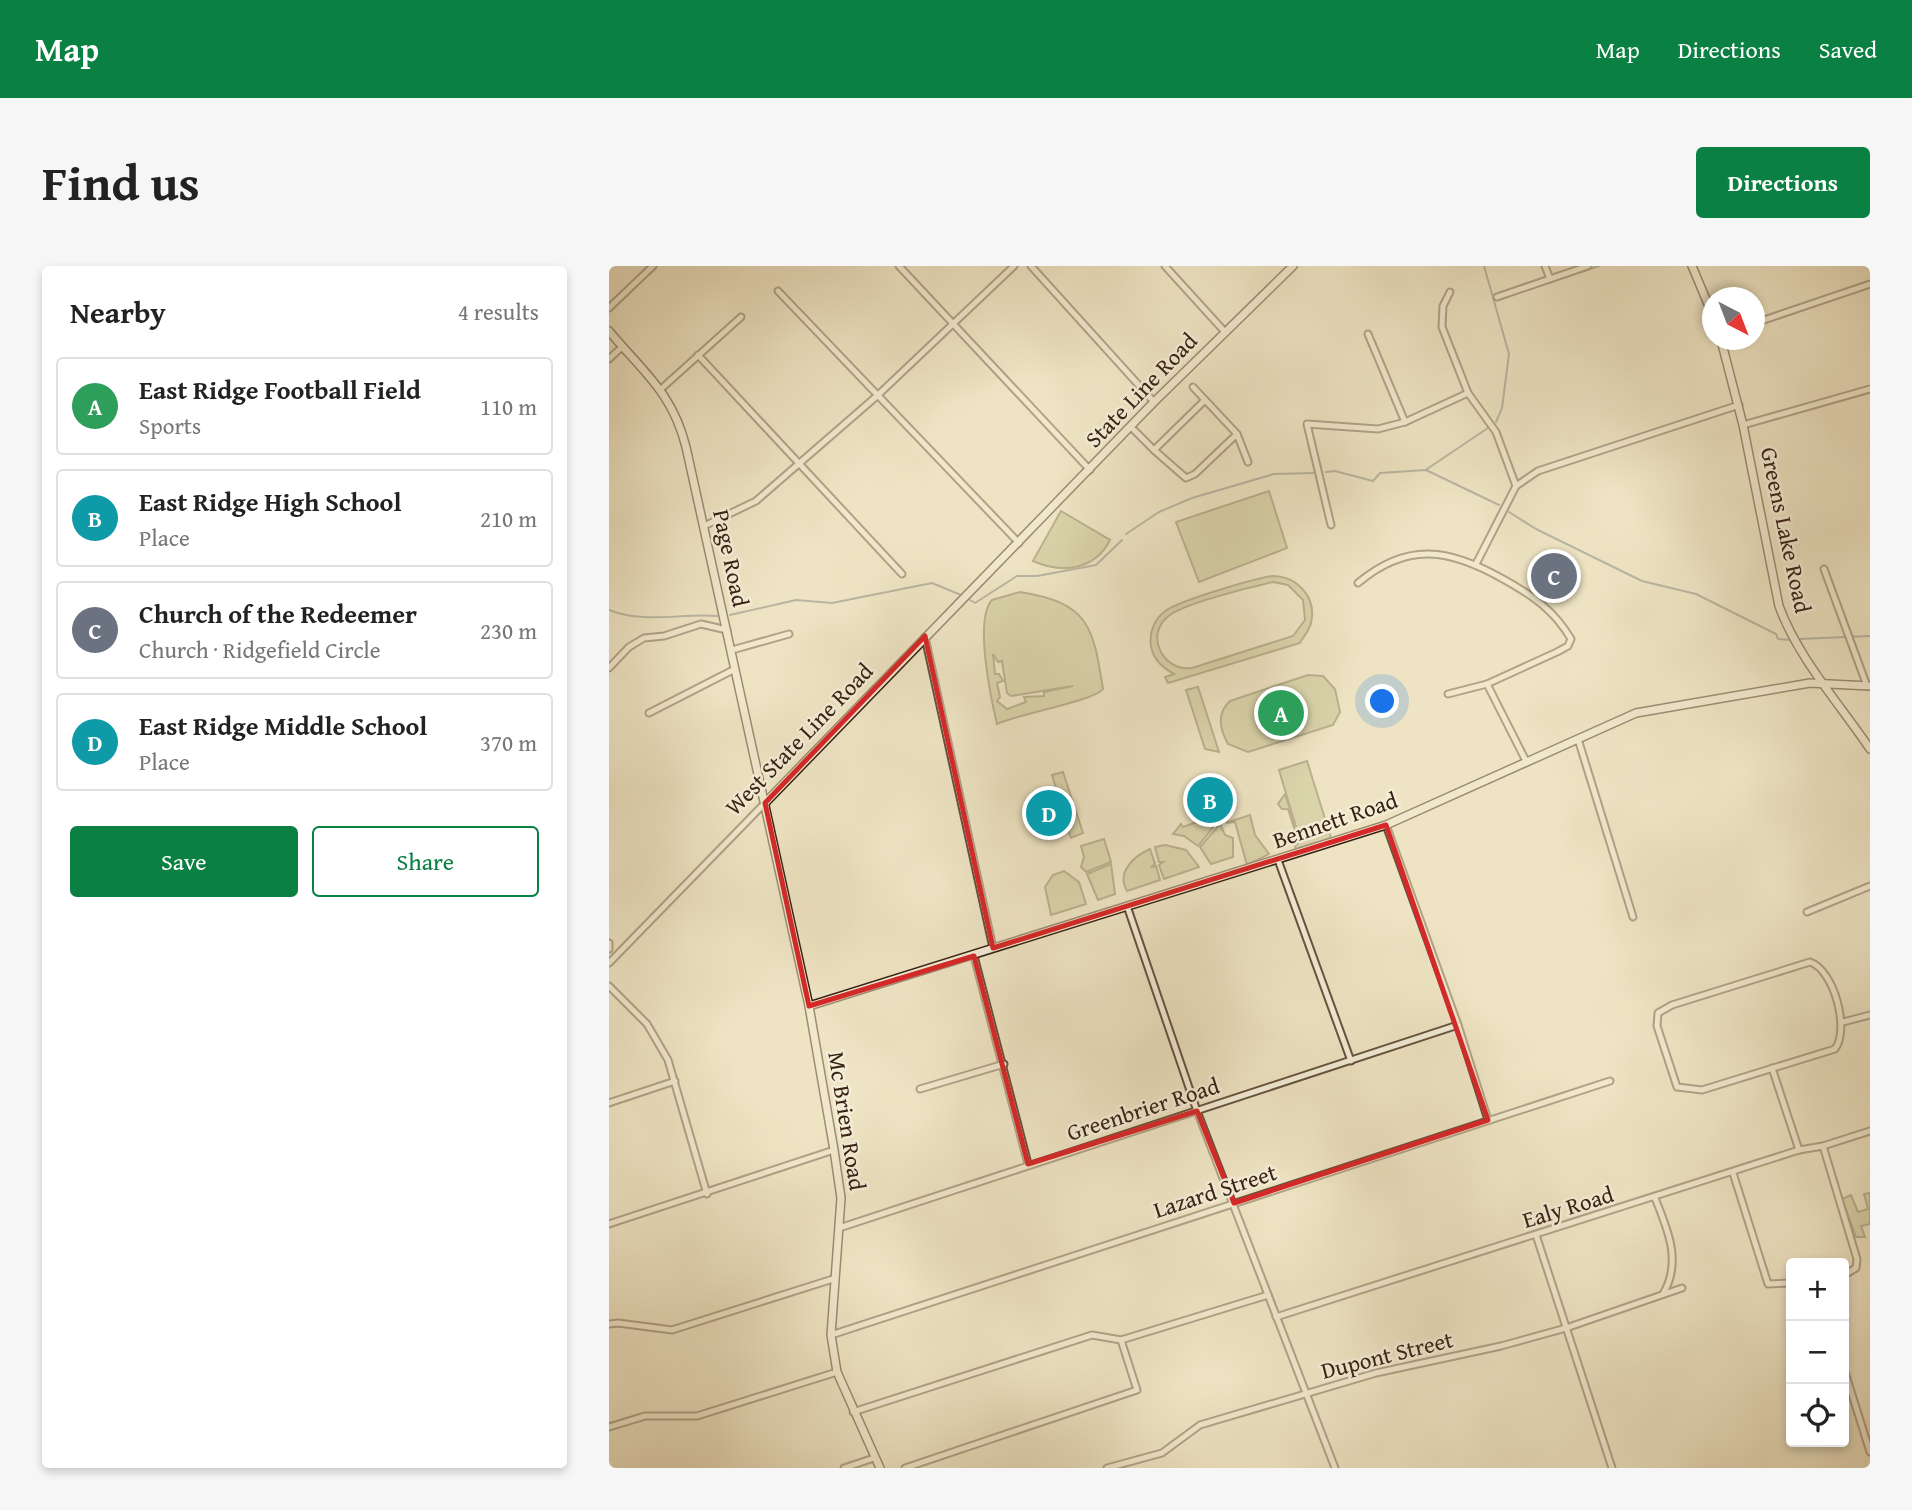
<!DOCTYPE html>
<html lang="en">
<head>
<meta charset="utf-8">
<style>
  :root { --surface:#fff; --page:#f6f6f6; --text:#222; --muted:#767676; --line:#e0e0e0; --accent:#0b8043 }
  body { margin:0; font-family:"Gentium Book Plus",serif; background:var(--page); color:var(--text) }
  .controls { position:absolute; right:21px; bottom:21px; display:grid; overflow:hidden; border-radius:7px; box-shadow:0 4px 10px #0003 }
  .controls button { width:63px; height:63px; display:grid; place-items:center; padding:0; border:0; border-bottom:2px solid var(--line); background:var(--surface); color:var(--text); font:35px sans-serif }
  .compass { position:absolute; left:1093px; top:21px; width:63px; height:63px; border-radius:50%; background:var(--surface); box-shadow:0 4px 10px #0003; rotate:138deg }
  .you { position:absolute; left:774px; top:436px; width:24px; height:24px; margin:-18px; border:5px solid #fff; border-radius:50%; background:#1a73e8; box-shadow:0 0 0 10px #1a73e833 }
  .badge { display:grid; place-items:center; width:46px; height:46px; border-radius:50%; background:var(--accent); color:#fff; font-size:23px; font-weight:700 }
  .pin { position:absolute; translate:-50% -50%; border:4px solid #fff; box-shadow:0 2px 7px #0006 }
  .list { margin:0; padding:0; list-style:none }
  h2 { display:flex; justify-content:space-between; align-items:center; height:91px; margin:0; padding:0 28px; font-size:30px }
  h2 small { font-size:23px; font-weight:400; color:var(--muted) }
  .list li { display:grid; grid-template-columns:46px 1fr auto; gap:21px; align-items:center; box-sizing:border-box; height:98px; margin:0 14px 14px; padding:0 14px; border:2px solid var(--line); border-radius:7px }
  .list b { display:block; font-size:26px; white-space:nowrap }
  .list p { margin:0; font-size:23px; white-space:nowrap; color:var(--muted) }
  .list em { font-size:23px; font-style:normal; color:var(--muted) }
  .actions { display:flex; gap:14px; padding:21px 28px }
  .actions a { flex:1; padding:16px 0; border:2px solid var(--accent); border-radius:7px; text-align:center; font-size:24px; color:var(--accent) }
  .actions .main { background:var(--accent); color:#fff }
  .icon { flex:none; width:38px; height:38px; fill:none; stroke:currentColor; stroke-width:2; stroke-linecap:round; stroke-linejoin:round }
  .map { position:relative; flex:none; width:1261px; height:1202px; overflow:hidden; border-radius:7px }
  header { display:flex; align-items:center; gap:42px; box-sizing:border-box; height:98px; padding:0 35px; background:var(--accent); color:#fff }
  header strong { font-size:33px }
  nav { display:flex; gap:38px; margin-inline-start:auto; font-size:24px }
  .intro { display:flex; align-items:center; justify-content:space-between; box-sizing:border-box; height:168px; padding:0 42px }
  h1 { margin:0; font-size:49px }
  .button { padding:18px 32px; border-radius:7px; background:var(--accent); color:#fff; font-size:24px; font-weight:700 }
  main { display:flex; gap:42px; padding:0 42px }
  aside { flex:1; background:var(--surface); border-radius:7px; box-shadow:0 4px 10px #0003 }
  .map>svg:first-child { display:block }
  .green { fill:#c0c28f; stroke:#7c7251; stroke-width:2; fill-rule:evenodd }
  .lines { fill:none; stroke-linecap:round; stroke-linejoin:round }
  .stream { stroke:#767e7a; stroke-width:2 }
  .street-casing { stroke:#66523f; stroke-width:9 }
  .secondary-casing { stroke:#392213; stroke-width:10 }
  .street { stroke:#f4edd8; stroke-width:5 }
  .secondary { stroke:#f4edd8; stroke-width:7 }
  .marked { fill:none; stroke:#d62828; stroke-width:5; stroke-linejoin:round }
  .labels { text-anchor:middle; stroke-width:5; stroke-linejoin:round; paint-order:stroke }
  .street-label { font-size:23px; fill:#392213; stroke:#f4edd8 }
</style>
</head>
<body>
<header>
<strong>Map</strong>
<nav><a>Map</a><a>Directions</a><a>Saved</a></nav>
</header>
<div class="intro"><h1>Find us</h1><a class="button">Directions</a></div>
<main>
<aside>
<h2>Nearby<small>4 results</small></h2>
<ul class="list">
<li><span class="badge" style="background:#2e9e5b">A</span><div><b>East Ridge Football Field</b><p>Sports</p></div><em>110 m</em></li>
<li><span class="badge" style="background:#0f9aa8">B</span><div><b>East Ridge High School</b><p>Place</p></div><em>210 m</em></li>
<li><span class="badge" style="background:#6b7280">C</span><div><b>Church of the Redeemer</b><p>Church · Ridgefield Circle</p></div><em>230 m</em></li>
<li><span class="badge" style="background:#0f9aa8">D</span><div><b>East Ridge Middle School</b><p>Place</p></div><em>370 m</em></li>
</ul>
<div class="actions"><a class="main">Save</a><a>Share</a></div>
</aside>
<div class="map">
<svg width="1261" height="1202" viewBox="0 0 1261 1202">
  <rect width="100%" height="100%" fill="#eee4c3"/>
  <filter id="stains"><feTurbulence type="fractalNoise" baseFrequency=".00286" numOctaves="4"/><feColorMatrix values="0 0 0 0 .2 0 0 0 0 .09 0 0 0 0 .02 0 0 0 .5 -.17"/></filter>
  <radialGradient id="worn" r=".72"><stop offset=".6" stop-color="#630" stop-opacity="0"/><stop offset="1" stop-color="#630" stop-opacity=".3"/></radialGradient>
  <g class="green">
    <path d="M 660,225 L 678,282 L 590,316 L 567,256 Z"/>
    <path d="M 452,245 L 501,274 C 486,304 453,308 424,295 Z"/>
    <path d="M 663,310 C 688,310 708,331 702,357 C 700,365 694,371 691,377 L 559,417 L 556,411 L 565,408 C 554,402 544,394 542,380 C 540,367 545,354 555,346 C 568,335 644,313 663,310 ZM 664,316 L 679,319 L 694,334 L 696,354 L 684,370 L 583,402 C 554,406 534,368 561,349 C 577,337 642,321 664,316 Z"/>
    <path d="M 411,326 C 480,337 484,360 494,423 C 485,435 409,448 388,458 C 382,433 365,353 383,334 ZM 384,388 L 389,396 L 393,395 L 398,427 L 402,430 L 464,420 L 435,426 L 435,430 L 415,431 L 417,436 L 398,443 L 388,435 L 391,431 L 388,417 L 394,415 L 390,408 L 386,408 Z"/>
    <path d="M 699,409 L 714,410 L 726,423 L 731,446 L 724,459 L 639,486 L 619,478 C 611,463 607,448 621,435 Z"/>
    <path d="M 589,421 L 610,486 L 596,483 L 577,424 Z"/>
    <path d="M 698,495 L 722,572 L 687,583 L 686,580 L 690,577 L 679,543 L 673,543 L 669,538 L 676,528 L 687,561 L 670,504 Z"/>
    <path d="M 454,506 L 474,567 L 462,572 L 459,564 L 441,570 L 439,564 L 442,564 L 440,559 L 461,551 L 454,534 L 431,540 L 428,532 L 448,526 L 443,509 Z"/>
    <path d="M 641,549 L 646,569 L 660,588 L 638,599 L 626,556 L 617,557 Z"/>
    <path d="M 602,551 L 605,560 L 589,580 L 575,570 L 564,568 L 572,558 L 574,561 Z"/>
    <path d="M 611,558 L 616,569 L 624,572 L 624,591 L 602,598 L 591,581 Z"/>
    <path d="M 495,573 L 502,596 L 477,606 L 472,601 L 475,591 L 472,580 Z"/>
    <path d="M 556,579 L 577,584 L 590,601 L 555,613 L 550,599 L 554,596 L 550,596 L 546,581 Z"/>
    <path d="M 541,583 L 546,598 L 542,601 L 547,600 L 551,614 L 518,625 C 507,606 525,590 541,583 Z"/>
    <path d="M 502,598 L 506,628 L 489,634 L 478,608 Z"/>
    <path d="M 455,605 L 470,616 L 477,638 L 442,649 L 436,621 L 444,609 Z"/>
    <path d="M 1261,927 L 1261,958 L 1252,960 L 1256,971 L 1247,971 L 1233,933 L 1242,929 L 1249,946 L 1259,943 L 1255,928 Z"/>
  </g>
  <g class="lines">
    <g class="stream">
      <path d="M 875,0 L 900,88 L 893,142 L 887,156"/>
      <path d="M 943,15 L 990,0"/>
      <path d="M 818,203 L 879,162"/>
      <path d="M 717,206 L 726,205 L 764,215 L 771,207 L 817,204 L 890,239"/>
      <path d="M 900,246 L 927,263 L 1033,315 L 1087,328 L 1167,368 L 1169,373 L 1183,374"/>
      <path d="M 517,268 L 550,246 L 583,232 L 665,208 L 705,207"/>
      <path d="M 361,334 L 366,337 L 408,310 L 428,310 L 487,299 L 513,274"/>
      <path d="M 0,344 C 35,358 73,347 109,350"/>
      <path d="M 121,349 L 187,334 L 223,337 L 323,317 L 352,329"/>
      <path d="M 1189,373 L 1261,370"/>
    </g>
    <g class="street-casing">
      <g id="street">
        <path d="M 290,0 L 481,204"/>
        <path d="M 422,0 L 545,136"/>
        <path d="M 556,0 L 616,66"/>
        <path d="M 936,0 L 941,13"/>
        <path d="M 169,25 L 410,277"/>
        <path d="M 841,26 L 834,40 L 833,61 L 859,127 L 887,166 L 907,220"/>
        <path d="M 888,31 L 979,0"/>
        <path d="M 0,42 L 44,0"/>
        <path d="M 1146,57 L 1261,18"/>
        <path d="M 759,68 L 796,156"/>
        <path d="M 89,89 L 293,308"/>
        <path d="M 0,93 L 13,81"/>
        <path d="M 584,121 L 628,168 L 639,196"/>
        <path d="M 52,123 L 132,51"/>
        <path d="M 595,135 L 545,184 L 577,212 L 586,208 L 628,168"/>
        <path d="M 1134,159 L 1261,123"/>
        <path d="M 522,161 L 545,184"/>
        <path d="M 722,259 L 698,158 L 769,163 L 796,156 L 859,127"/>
        <path d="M 95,260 L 147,235 L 269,129 L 405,0"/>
        <path d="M 867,298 L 907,220 L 929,205 L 1130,139"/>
        <path d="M 1215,303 L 1258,420"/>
        <path d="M 749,317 C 799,275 841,283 894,313 C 923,329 945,344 962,373 L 959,380 L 948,386 L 878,418 L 839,428"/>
        <path d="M 316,371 L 384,682"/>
        <path d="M 123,384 L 180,368"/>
        <path d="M 0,402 L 20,381 L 35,372 L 55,370 L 92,358 L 118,364"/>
        <path d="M 878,418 L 917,495"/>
        <path d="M 40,447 L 126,403"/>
        <path d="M 969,473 L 1024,651"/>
        <path d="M 777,559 L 849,759 L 879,854"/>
        <path d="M 669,594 L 742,795"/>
        <path d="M 518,640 L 588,845 L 726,1202"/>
        <path d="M 1198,646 L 1261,620"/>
        <path d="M 0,677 L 0,683"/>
        <path d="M 365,690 L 419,898"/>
        <path d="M 1201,696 C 1225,704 1241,763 1226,783 L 1093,824 L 1068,821 L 1048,760 L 1049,747 L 1063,739 Z"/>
        <path d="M 0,697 L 156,537"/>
        <path d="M 0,720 L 38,758 L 59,794 L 98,928"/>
        <path d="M 1234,756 L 1261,749"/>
        <path d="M 1163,802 L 1190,884"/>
        <path d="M 311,823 L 395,798"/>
        <path d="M 0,837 L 66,815"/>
        <path d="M 1214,880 L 1248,993 L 1247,1002 L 1235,1009"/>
        <path d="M 1124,907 L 1159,1018 L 1182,1017"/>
        <path d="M 1046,932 C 1059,964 1073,996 1054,1028"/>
        <path d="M 0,958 L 225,884"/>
        <path d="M 230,962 L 849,759"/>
        <path d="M 927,969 L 1003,1202"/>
        <path d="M 667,1051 L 1190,884 L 1214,880 L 1261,865"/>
        <path d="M 0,1058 L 9,1057 L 63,1064 L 224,1013"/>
        <path d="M 222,1069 L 1001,815"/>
        <path d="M 1235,1103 L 1261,1186"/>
        <path d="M 244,1146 L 483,1069 L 512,1074 L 659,1029"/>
        <path d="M 0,1161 L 36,1150 L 88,1150 L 228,1106"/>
        <path d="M 235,1202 L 265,1192"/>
        <path d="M 296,1202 L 528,1124 L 512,1074"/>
        <path d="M 498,1202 L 553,1187 L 591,1159 L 767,1107 L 892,1080 L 957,1062 L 1073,1022"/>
      </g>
    </g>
    <g class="secondary-casing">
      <g id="secondary">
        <path d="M 1083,0 L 1104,50"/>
        <path d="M 0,65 C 35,107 63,126 77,181 L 200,740 L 225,884 L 232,932 L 222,1069 L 228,1106 L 271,1202"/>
        <path d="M 1112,74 L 1134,159 L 1170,340 C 1189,392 1230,437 1261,483"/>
        <path d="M 156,537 L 545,136 L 684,0"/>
        <path d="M 200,740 L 777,559 L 1027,447 L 1201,417 L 1261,420"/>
      </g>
    </g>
    <use href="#street" class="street"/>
    <use href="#secondary" class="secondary"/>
  </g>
  <path d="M0 0H1261V1202H0ZM 316,370 L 384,682 L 777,559 L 879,854 L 625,937 L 588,845 L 419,898 L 365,690 L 200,740 L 156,537 Z" fill="#eee4c3" fill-opacity=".55" fill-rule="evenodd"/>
  <path class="marked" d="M 316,370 L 384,682 L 777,559 L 879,854 L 625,937 L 588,845 L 419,898 L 365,690 L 200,740 L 156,537 Z"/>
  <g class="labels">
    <g class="street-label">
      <text transform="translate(532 124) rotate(-46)" y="8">State Line Road</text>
      <text transform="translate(1177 264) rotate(78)" y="8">Greens Lake Road</text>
      <text transform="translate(122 292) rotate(78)" y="8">Page Road</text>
      <text transform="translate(190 473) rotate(-46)" y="8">West State Line Road</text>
      <text transform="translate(726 554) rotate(-19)" y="8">Bennett Road</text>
      <text transform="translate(534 843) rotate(-18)" y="8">Greenbrier Road</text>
      <text transform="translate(238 855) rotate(81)" y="8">Mc Brien Road</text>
      <text transform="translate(606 925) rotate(-18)" y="8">Lazard Street</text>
      <text transform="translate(959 941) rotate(-17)" y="8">Ealy Road</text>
      <text transform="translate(778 1089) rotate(-14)" y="8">Dupont Street</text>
    </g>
  </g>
  <rect width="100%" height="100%" filter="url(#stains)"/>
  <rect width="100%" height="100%" fill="url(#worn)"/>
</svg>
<div class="controls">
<button>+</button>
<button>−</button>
<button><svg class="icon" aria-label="locate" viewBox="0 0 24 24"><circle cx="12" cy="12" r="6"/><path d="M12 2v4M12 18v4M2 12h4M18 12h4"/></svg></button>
</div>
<svg class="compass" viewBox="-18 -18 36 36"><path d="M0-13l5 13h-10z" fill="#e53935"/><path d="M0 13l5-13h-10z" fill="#767676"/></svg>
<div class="you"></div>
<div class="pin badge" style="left:672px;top:447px;background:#2e9e5b">A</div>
<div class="pin badge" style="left:601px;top:534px;background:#0f9aa8">B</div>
<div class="pin badge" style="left:945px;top:310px;background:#6b7280">C</div>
<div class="pin badge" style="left:440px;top:547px;background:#0f9aa8">D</div>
</div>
</main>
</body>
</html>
